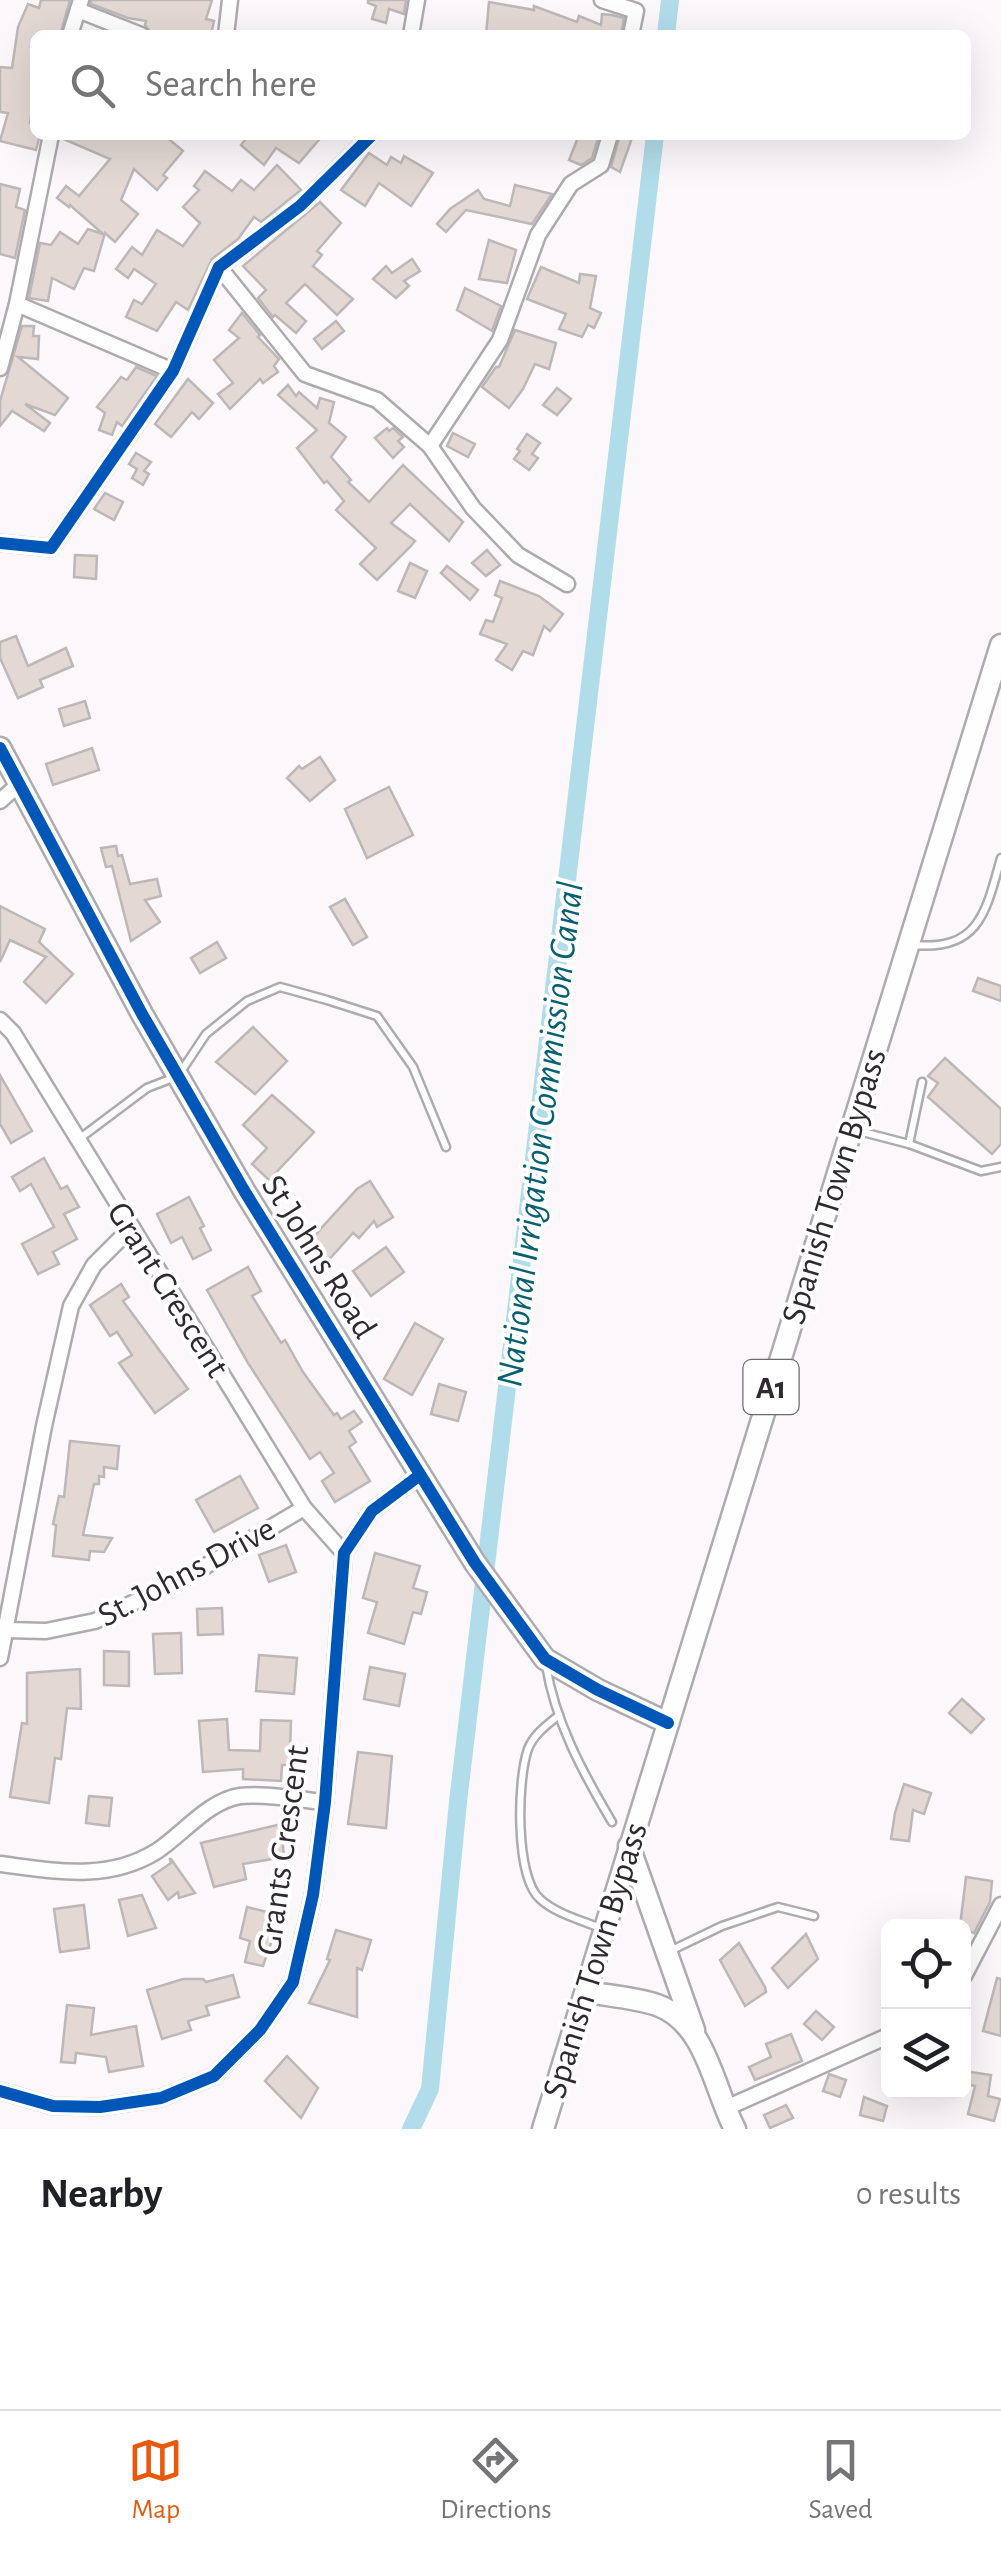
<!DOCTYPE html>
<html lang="en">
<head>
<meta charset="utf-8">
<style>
  :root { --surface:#fff; --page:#f6f6f6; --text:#202124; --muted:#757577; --line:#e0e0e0; --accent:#ea580c }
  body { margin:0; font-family:"Alegreya Sans",sans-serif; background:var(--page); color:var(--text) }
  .controls { position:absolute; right:30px; bottom:30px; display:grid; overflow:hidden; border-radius:15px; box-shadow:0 10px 40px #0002 }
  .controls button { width:90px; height:90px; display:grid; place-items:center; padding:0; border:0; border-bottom:2px solid var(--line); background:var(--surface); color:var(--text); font:50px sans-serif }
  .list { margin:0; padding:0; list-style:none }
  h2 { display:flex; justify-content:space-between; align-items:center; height:130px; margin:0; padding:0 40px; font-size:42px }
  h2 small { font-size:32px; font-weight:400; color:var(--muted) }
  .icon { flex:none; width:55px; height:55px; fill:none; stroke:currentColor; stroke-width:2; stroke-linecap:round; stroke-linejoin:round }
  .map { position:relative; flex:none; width:1001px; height:2129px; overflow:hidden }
  .search { position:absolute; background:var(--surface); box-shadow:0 10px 40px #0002; left:30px; right:30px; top:30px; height:110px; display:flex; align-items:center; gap:25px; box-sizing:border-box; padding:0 35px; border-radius:15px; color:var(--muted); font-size:38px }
  .sheet { height:280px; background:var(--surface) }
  nav { display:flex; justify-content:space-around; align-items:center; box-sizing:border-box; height:140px; border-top:2px solid var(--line); background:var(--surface); font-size:28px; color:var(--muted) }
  nav a { display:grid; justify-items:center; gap:5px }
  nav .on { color:var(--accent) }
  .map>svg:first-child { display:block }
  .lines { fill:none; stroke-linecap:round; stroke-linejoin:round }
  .canal { stroke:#b1dce9; stroke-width:18 }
  .building { fill:#e3d8d4; stroke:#bcb8b8; stroke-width:2.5 }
  .lane-casing { stroke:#aeabaf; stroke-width:11 }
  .street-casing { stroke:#aeabaf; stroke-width:19 }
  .secondary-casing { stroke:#aeabaf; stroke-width:25 }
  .primary-casing { stroke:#aeabaf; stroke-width:25 }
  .lane { stroke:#fefefe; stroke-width:6 }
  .street { stroke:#fefefe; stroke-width:14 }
  .secondary { stroke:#fefefe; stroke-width:20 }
  .primary { stroke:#fefefe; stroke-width:20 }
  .cycleway-casing { stroke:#fff; stroke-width:19 }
  .cycleway { stroke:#0057b8; stroke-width:12 }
  .labels { text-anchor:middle; stroke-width:8; stroke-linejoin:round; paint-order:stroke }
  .shield { fill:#fff; stroke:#6d6a6d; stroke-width:2.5 }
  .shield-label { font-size:32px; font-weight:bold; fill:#2e2a2f }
  .street-label { font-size:35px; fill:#2e2a2f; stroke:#fff }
  .water-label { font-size:38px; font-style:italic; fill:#076072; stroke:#fff }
</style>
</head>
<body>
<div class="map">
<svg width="1001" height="2129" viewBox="0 0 1001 2129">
  <rect width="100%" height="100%" fill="#fbf7fb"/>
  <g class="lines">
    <g class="canal">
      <path d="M 666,35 L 670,0"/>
      <path d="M 411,2129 L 430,2089 L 458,1802 L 655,135"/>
    </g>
  </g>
  <g class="building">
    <path d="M 41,0 L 70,0 L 60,35 L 35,35 L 35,86 L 30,123 L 35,124 L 35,135 L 40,135 L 36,150 L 0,141 L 8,113 L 0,112 L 0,67 L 12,68 L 18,27 L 28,4 L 39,8 Z"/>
    <path d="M 91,0 L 212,0 L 206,19 L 214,21 L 211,35 L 159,35 L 151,33 L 145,25 L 146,21 L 128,18 L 91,4 Z"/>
    <path d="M 368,0 L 406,0 L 404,14 L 389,9 L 386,23 L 372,19 L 376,6 L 368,3 Z"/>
    <path d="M 489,2 L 534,10 L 534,6 L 577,22 L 579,16 L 601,25 L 602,14 L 612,15 L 624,18 L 621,35 L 486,35 Z"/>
    <path d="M 61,135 L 164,135 L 183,151 L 163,175 L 167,178 L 157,190 L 134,169 L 121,200 L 138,214 L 115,242 L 105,233 L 94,271 L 84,268 L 74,289 L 52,278 L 48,301 L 29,298 L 40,243 L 51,245 L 60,232 L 78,244 L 88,229 L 103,234 L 70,205 L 69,207 L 57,198 L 66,186 L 79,196 L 110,159 L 61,138 Z"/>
    <path d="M 249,135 L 323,135 L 299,163 L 276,148 L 264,165 L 241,145 Z"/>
    <path d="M 579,135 L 599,135 L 592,158 L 581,165 L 569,160 Z"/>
    <path d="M 620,135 L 633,135 L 620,172 L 611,167 Z"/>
    <path d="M 369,153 L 387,165 L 391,157 L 401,163 L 404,156 L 433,173 L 411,206 L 379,183 L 365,206 L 341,190 Z"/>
    <path d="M 277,165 L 301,190 L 261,222 L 254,217 L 238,239 L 212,259 L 188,310 L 176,302 L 157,331 L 126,317 L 134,300 L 142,304 L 156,284 L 134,269 L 128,278 L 116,269 L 132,247 L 142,255 L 157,230 L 183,246 L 200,223 L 183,207 L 199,190 L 194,186 L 205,171 L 232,191 L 241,180 L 254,190 Z"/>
    <path d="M 0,184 L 20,189 L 16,207 L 25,210 L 15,258 L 0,254 Z"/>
    <path d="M 515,185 L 552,194 L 532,224 L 466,210 L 446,232 L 437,224 L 450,209 L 478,190 L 484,199 L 510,206 Z"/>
    <path d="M 320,202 L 341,223 L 317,251 L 322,255 L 313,266 L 353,299 L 337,315 L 305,284 L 286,303 L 306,321 L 296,333 L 275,315 L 273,317 L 258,298 L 266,290 L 243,266 Z"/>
    <path d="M 489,240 L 516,250 L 507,283 L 479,279 Z"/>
    <path d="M 412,259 L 420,271 L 404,281 L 409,286 L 396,298 L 373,279 L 386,266 L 392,273 Z"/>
    <path d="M 541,267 L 579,283 L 580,274 L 596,276 L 590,308 L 601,313 L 594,328 L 588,325 L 582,337 L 559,329 L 566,314 L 527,299 Z"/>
    <path d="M 465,288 L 501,306 L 492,331 L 457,310 Z"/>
    <path d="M 242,313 L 260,335 L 258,337 L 279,359 L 274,366 L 278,372 L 263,383 L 260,379 L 230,409 L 218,394 L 233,383 L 214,360 L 239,338 L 229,330 Z"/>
    <path d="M 336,321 L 344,331 L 322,349 L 314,339 Z"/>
    <path d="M 22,326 L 34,326 L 33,336 L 39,336 L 38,359 L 18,357 L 68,398 L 55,415 L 25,404 L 50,423 L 44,431 L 12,411 L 0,426 L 0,401 Z"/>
    <path d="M 515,330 L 556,343 L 549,369 L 535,364 L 523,389 L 509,408 L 482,387 L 496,367 L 499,367 Z"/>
    <path d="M 136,367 L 157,376 L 122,426 L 117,422 L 112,435 L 99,430 L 105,413 L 97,407 L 121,377 L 127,380 Z"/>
    <path d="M 188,379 L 213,403 L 199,419 L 192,412 L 171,437 L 155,424 Z"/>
    <path d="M 288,385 L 296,396 L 299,392 L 317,408 L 320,398 L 334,402 L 329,423 L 346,437 L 331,457 L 351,480 L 348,482 L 369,502 L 403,465 L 463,522 L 449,541 L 410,504 L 391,523 L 415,541 L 410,547 L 377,580 L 360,564 L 376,548 L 336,510 L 344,501 L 327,481 L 324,483 L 297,448 L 317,430 L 278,395 Z"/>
    <path d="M 557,388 L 571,399 L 557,415 L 543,405 Z"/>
    <path d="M 387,428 L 389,431 L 393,428 L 403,437 L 398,441 L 404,447 L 393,458 L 375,438 Z"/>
    <path d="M 453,433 L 475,444 L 468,457 L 447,446 Z"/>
    <path d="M 527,434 L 540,443 L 532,454 L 538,458 L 529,470 L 514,459 L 520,451 L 517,449 Z"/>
    <path d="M 136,453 L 151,462 L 144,471 L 149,474 L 143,485 L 132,478 L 137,469 L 129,464 Z"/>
    <path d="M 105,493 L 123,502 L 114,520 L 94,509 Z"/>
    <path d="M 487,550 L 500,565 L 486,576 L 472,563 Z"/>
    <path d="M 75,555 L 97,556 L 96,579 L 74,577 Z"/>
    <path d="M 410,563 L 427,571 L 415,598 L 398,591 Z"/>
    <path d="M 447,566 L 478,590 L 470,600 L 441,573 Z"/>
    <path d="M 500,581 L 539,596 L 563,614 L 550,631 L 544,626 L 533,655 L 523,651 L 512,670 L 496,660 L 507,644 L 480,634 L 486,620 L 493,622 L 502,598 L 495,595 Z"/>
    <path d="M 16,636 L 28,666 L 66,648 L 73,666 L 40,680 L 43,687 L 18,698 L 0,658 L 0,642 Z"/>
    <path d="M 85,701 L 90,718 L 64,726 L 59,709 Z"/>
    <path d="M 92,748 L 99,770 L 53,785 L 46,764 Z"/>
    <path d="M 320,757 L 335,780 L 310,801 L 287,778 L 299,766 L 302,769 Z"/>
    <path d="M 389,787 L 413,835 L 367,858 L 345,809 Z"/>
    <path d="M 116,846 L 118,856 L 122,855 L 130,884 L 157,879 L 161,896 L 145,900 L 160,922 L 131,941 L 112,866 L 106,867 L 101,848 Z"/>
    <path d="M 345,899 L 367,937 L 353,945 L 330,907 Z"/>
    <path d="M 0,906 L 45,929 L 39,942 L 73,974 L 46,1003 L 24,982 L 46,957 L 10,940 L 0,962 Z"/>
    <path d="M 217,942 L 226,958 L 200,973 L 191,958 Z"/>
    <path d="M 978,978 L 1001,986 L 1001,1001 L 973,991 Z"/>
    <path d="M 253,1027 L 287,1061 L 255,1094 L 216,1062 Z"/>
    <path d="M 945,1058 L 1001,1109 L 1001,1144 L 992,1154 L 928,1097 L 938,1083 L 928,1076 Z"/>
    <path d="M 0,1075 L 32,1131 L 11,1143 L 0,1124 Z"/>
    <path d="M 272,1095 L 314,1132 L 269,1180 L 252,1164 L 267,1148 L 243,1125 Z"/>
    <path d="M 44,1158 L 61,1189 L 67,1186 L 79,1207 L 64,1214 L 77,1239 L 53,1252 L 59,1264 L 38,1274 L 22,1244 L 54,1227 L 31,1184 L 20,1191 L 12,1177 Z"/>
    <path d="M 370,1181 L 393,1217 L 377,1227 L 374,1221 L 359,1238 L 353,1233 L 325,1264 L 305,1246 L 357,1189 Z"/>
    <path d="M 189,1197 L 204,1226 L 200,1228 L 211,1250 L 193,1259 L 182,1237 L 171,1243 L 157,1214 Z"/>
    <path d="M 386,1247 L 404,1272 L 371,1296 L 353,1271 Z"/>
    <path d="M 248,1267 L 261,1291 L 252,1296 L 281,1343 L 285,1340 L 303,1372 L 334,1415 L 337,1413 L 341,1419 L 354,1411 L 362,1422 L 349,1431 L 356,1442 L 349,1447 L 370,1481 L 335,1502 L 322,1481 L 334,1473 L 320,1452 L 310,1459 L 248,1363 L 207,1290 Z"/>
    <path d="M 121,1284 L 129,1297 L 123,1301 L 188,1389 L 155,1413 L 119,1363 L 132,1355 L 117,1332 L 110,1336 L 90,1305 Z"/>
    <path d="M 415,1323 L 443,1339 L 412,1395 L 384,1379 Z"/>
    <path d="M 439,1384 L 466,1392 L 458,1421 L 431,1414 Z"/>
    <path d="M 70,1441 L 119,1446 L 117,1469 L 104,1467 L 104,1477 L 99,1476 L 99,1484 L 94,1484 L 83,1535 L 112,1538 L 104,1552 L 90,1551 L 89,1560 L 53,1556 L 56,1525 L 53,1524 L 59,1496 L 64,1497 Z"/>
    <path d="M 240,1476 L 258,1508 L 214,1532 L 196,1500 Z"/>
    <path d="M 286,1545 L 296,1572 L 269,1582 L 259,1555 Z"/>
    <path d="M 375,1553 L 420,1566 L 413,1588 L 427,1592 L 421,1614 L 413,1612 L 404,1644 L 368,1633 L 377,1602 L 363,1598 Z"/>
    <path d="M 222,1608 L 223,1634 L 198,1635 L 197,1609 Z"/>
    <path d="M 181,1633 L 182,1673 L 155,1674 L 153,1634 Z"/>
    <path d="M 104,1651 L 129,1652 L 129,1686 L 104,1685 Z"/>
    <path d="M 259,1655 L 297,1658 L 294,1694 L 256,1691 Z"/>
    <path d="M 370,1667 L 405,1674 L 399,1706 L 364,1699 Z"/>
    <path d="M 80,1669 L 81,1709 L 67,1708 L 61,1759 L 55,1758 L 49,1803 L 10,1797 L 22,1723 L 27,1724 L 27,1673 Z"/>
    <path d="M 962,1699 L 984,1719 L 971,1733 L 949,1713 Z"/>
    <path d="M 227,1719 L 229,1750 L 260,1751 L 261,1720 L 291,1721 L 290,1752 L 298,1753 L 298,1765 L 282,1765 L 281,1781 L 243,1779 L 243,1769 L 203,1772 L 199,1721 Z"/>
    <path d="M 358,1752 L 392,1756 L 386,1828 L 348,1824 Z"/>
    <path d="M 904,1784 L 931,1793 L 924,1814 L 913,1810 L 909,1841 L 891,1839 L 895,1813 Z"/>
    <path d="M 89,1796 L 112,1798 L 109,1826 L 86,1823 Z"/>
    <path d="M 281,1824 L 284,1857 L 243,1864 L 246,1879 L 214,1887 L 201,1843 Z"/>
    <path d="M 170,1859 L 171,1859 L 195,1893 L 179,1898 L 178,1892 L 168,1900 L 152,1876 L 171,1863 Z"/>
    <path d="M 966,1877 L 992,1881 L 990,1902 L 974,1933 L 960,1926 Z"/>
    <path d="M 142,1895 L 156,1928 L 128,1936 L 119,1900 Z"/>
    <path d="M 84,1905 L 89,1948 L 60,1952 L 54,1909 Z"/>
    <path d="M 247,1907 L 275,1914 L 271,1928 L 276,1929 L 263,1966 L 245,1962 L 250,1941 L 240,1938 Z"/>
    <path d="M 336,1930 L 371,1940 L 362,1970 L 357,1968 L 357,2017 L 309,2003 L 330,1960 L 327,1959 Z"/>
    <path d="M 806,1934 L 818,1959 L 788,1988 L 772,1968 Z"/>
    <path d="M 739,1943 L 765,1987 L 766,1992 L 745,2006 L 720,1960 Z"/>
    <path d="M 233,1975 L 239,1997 L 206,2006 L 209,2015 L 188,2021 L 191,2030 L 162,2039 L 147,1990 L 183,1979 L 203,1979 L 206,1982 Z"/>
    <path d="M 997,1978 L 1001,1979 L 1001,2036 L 983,2031 Z"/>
    <path d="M 67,2005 L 94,2008 L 91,2035 L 136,2026 L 143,2066 L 109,2072 L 106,2057 L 76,2053 L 75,2063 L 61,2062 Z"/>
    <path d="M 816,2011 L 834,2027 L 822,2040 L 804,2024 Z"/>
    <path d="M 791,2034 L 802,2061 L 755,2080 L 749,2067 L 771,2057 L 766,2044 Z"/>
    <path d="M 287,2056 L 318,2088 L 301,2118 L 265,2081 Z"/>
    <path d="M 964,2071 L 991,2075 L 988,2096 L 1000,2099 L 994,2121 L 968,2114 L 975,2086 L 964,2084 Z"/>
    <path d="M 829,2074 L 846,2080 L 840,2097 L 823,2091 Z"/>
    <path d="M 864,2097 L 887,2106 L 883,2121 L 860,2115 Z"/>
    <path d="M 786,2105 L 793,2118 L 770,2128 L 764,2115 Z"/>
  </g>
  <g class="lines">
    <g class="lane-casing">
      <g id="lane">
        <path d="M 914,945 C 979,951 986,912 1001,858"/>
        <path d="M 182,1070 L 206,1034 L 247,1001 L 280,987 L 327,1000 L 377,1016 L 413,1067 L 446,1147"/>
        <path d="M 855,1130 L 909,1144 L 981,1171 L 1001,1167"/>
        <path d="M 79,1139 L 147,1088 L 173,1078"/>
        <path d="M 909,1144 L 922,1082"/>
        <path d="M 546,1665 C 555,1722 583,1773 612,1822"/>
        <path d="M 559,1715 C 547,1725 534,1734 528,1749 C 517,1780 515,1877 540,1899 C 556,1914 584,1921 603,1929"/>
        <path d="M 670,1951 L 722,1926 L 778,1907 L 814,1916"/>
      </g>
    </g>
    <g class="street-casing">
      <g id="street">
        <path d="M 602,0 L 636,11 L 631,35"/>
        <path d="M 78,10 L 141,35"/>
        <path d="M 70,35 L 81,0"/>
        <path d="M 226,35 L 230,0"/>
        <path d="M 411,35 L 417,0"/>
        <path d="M 219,267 L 305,374 L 377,400 L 430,446 L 473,508 L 518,555 L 567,584"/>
        <path d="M 17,304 L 173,371"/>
        <path d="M 0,368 L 17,304 L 51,135"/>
        <path d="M 430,446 L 500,340 L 538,235 L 571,184 L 601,165 L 610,135"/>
        <path d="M 0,543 L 51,548 L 173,371 L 219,267 L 300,206 L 372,135"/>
        <path d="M 0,801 L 18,785"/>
        <path d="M 0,1020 L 13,1033 L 304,1508 L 344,1553"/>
        <path d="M 6,1630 L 46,1631 L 95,1621 L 187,1577 L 304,1508"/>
        <path d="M 0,1658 L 44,1426 L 71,1306 L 94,1265 L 132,1227"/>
        <path d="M 0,1864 C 54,1871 108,1882 157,1851 C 183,1834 208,1801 240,1796 C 267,1793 298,1800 325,1802"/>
        <path d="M 964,1976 L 1001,1905"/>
        <path d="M 0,2091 L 53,2106 L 100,2107 L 161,2098 L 214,2076 L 260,2030 L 293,1982 L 313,1895 L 325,1802 L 344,1553 L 372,1511 L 420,1475"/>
        <path d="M 724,2109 L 888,2036"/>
      </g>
    </g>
    <g class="secondary-casing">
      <g id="secondary">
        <path d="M 0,748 L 142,1014 L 245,1192 L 475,1563 L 545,1659 L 598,1690 L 668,1723"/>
        <path d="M 629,1846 L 694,2030"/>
        <path d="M 587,1992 C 610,1996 636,1998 657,2005 C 707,2023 713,2088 735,2129"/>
      </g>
    </g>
    <g class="primary-casing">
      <path id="primary" d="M 543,2129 L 1001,645"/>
    </g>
    <use href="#lane" class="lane"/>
    <use href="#street" class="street"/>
    <use href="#secondary" class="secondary"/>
    <use href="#primary" class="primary"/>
    <g class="cycleway-casing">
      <g id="cycleway">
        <path d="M 0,543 L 51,548 L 173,371 L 219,267 L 300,206 L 372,135"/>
        <path d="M 0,748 L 142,1014 L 245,1192 L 475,1563 L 545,1659 L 598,1690 L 668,1723"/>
        <path d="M 0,2091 L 53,2106 L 100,2107 L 161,2098 L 214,2076 L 260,2030 L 293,1982 L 313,1895 L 325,1802 L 344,1553 L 372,1511 L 420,1475"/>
      </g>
    </g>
    <use href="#cycleway" class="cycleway"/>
  </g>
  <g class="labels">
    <rect class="shield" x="743.5" y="1360" width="55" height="54" rx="8"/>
    <g class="shield-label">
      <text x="771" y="1398">A1</text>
    </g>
    <g class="street-label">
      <text transform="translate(833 1186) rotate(-73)" y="12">Spanish Town Bypass</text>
      <text transform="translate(320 1256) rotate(58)" y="12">St Johns Road</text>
      <text transform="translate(169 1289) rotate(58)" y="12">Grant Crescent</text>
      <text transform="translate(186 1571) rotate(-28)" y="12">St. Johns Drive</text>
      <text transform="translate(282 1850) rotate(-82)" y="12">Grants Crescent</text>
      <text transform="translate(594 1960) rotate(-73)" y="12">Spanish Town Bypass</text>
    </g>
    <g class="water-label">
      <text transform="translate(539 1134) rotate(-83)" y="13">National Irrigation Commission Canal</text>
    </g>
  </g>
</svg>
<div class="controls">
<button><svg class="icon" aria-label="locate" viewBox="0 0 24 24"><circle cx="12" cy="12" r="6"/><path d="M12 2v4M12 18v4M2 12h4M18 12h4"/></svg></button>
<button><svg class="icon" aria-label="layers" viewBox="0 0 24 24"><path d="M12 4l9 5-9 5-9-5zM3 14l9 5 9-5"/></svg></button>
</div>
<div class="search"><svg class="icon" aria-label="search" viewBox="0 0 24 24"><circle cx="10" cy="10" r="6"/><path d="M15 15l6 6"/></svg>Search here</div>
</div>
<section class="sheet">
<h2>Nearby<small>0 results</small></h2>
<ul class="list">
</ul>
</section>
<nav>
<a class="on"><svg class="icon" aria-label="map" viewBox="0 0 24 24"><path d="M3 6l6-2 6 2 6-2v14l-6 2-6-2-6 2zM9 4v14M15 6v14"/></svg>Map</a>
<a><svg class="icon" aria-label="directions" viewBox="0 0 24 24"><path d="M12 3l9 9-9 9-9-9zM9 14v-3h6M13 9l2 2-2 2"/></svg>Directions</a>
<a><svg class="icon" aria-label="saved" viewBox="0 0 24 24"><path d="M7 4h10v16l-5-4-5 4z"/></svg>Saved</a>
</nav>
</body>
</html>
